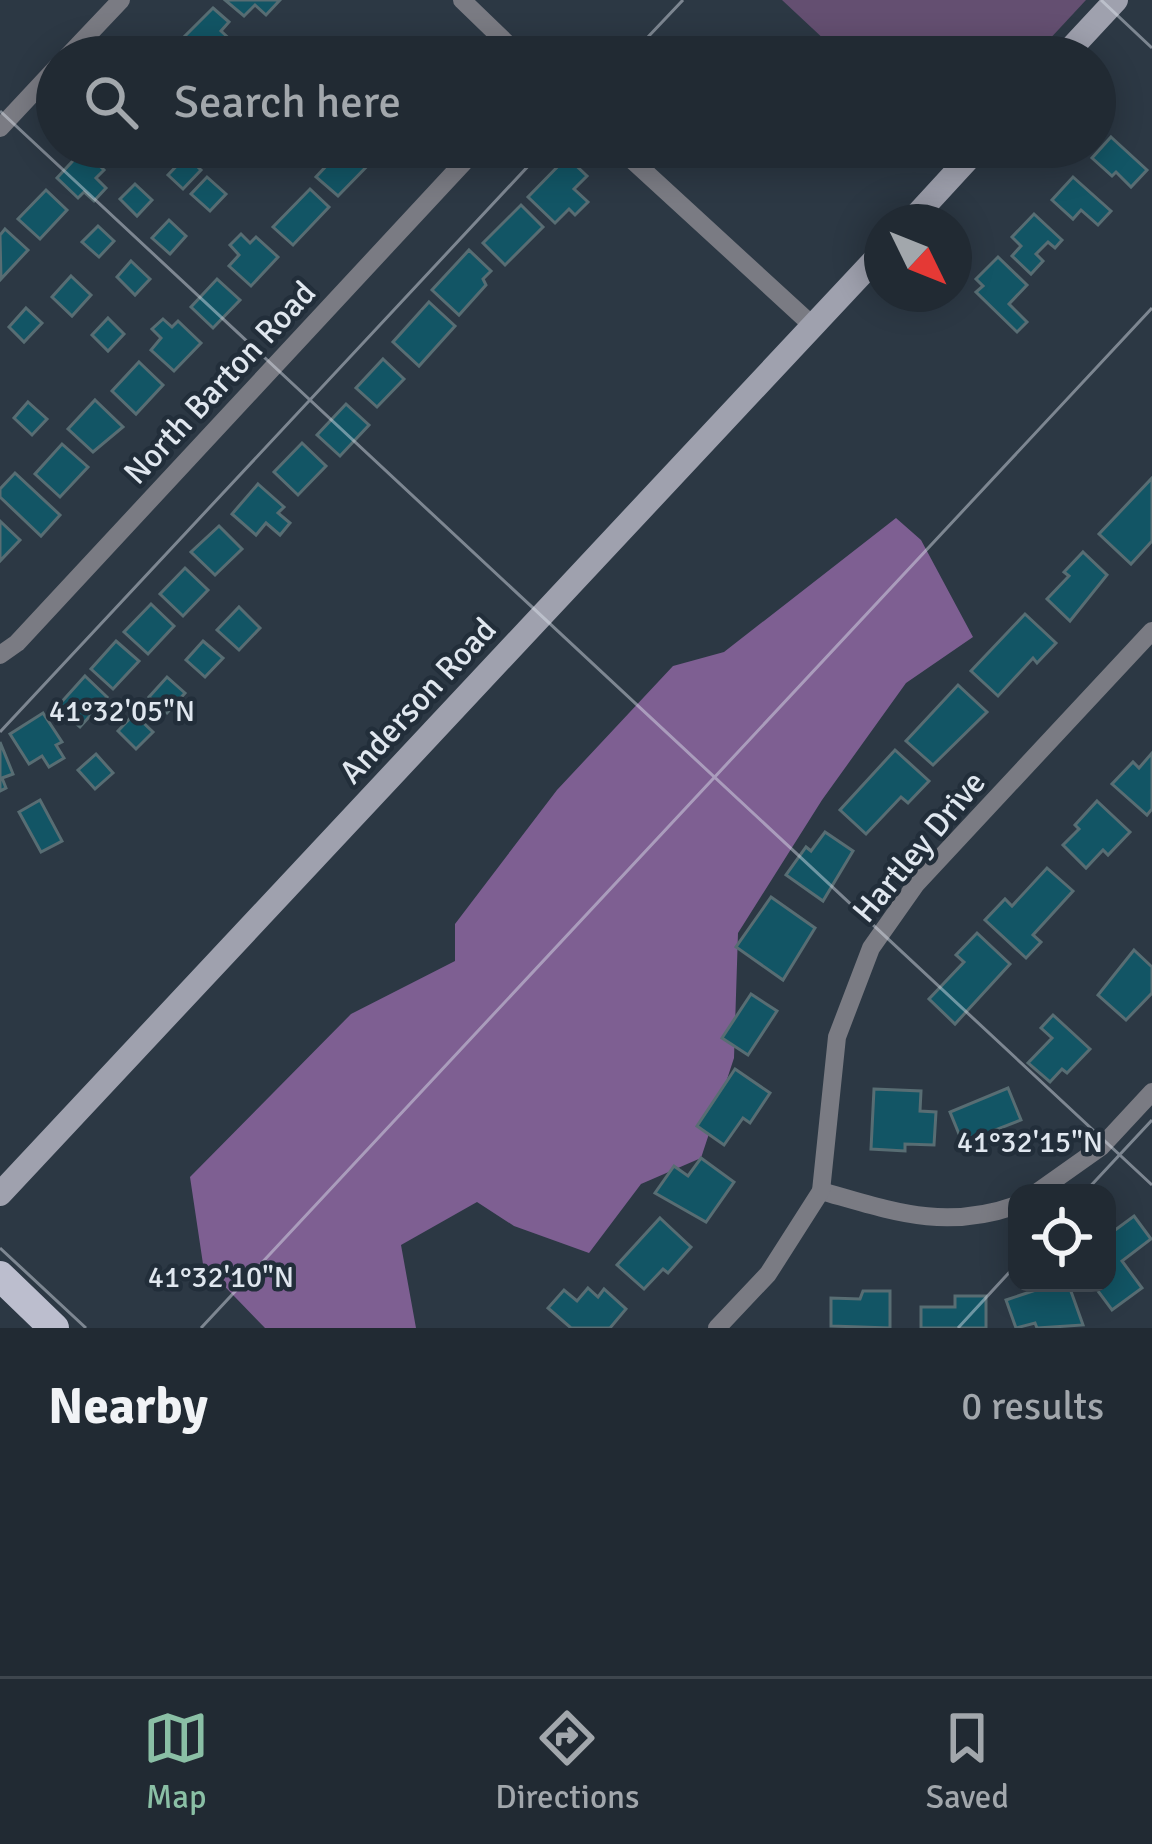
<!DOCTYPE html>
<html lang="en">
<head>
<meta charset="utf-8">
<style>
  :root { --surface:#212a33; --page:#2d363f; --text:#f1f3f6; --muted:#a2a7ac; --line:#3e464e; --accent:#8abfa5 }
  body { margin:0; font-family:Signika,sans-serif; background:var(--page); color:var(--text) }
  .controls { position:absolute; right:36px; bottom:36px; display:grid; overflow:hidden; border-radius:24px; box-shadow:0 6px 30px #0003 }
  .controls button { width:108px; height:108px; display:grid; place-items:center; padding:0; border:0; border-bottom:3px solid var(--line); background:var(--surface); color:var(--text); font:60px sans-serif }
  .compass { position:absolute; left:864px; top:204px; width:108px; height:108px; border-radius:50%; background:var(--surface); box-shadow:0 6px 30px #0003; rotate:133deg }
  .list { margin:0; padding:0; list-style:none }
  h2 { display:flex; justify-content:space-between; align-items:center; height:156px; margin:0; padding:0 48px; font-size:51px }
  h2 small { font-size:39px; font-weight:400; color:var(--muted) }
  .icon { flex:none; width:66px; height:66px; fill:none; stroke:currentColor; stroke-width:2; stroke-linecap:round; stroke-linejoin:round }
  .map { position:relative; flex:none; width:1152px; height:1328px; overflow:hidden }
  .search { position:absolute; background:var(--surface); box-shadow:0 6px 30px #0003; left:36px; right:36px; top:36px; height:132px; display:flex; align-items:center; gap:30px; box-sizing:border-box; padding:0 42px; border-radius:66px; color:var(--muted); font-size:45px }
  .sheet { height:348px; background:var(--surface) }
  nav { display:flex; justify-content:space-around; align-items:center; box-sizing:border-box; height:168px; border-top:3px solid var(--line); background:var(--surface); font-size:33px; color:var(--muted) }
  nav a { display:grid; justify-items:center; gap:6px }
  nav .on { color:var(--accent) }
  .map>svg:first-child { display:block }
  .green { fill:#644f71 }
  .forest { fill:#7e5f92 }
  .building { fill:#125565; stroke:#586d73; stroke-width:3 }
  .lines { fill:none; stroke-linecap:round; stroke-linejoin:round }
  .street { stroke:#7a7b83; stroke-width:18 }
  .secondary { stroke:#9fa1ae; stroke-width:24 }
  .primary { stroke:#bcbece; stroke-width:30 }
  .ticks { fill:none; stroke:#e0e7ef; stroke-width:3; stroke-opacity:0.45 }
  .labels { text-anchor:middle; stroke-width:9; stroke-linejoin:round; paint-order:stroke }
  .street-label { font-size:33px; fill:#e0e7ef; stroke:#222e3a }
  .ticks-label { font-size:30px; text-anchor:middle; fill:#e0e7ef; stroke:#222e3a; stroke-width:9; stroke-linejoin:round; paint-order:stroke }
</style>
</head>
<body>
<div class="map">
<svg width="1152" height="1328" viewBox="0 0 1152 1328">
  <rect width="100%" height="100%" fill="#2c3844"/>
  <path class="green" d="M 782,0 L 1086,0 L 1033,57 L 843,57 Z"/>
  <path class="forest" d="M 896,518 L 921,540 L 973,637 L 906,683 L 822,800 L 738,933 L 734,1058 L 701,1158 L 641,1184 L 589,1253 L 514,1226 L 477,1202 L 401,1245 L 416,1328 L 265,1328 L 203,1264 L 190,1177 L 351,1014 L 455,961 L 455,924 L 557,790 L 673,666 L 724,652 Z"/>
  <g class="building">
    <path d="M 225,0 L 280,0 L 266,15 L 255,5 L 244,16 Z"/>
    <path d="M 213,8 L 229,22 L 221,31 L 236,45 L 224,57 L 213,57 L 208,52 L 204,57 L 190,57 L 176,45 Z"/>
    <path d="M 442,39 L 444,41 L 462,57 L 424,57 L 429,51 L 432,54 Z"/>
    <path d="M 1111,137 L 1147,170 L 1131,187 L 1116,172 L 1112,176 L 1092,158 Z"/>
    <path d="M 105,147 L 149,147 L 134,163 L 122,152 L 117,157 Z"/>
    <path d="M 319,147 L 343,147 L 348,152 L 352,147 L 363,147 L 375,158 L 338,196 L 316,177 L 328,164 L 315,151 Z"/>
    <path d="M 83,150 L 104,170 L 96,178 L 106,188 L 94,201 L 84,192 L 78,198 L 57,178 Z"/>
    <path d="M 186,156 L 201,170 L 183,189 L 168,175 Z"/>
    <path d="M 567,157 L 587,176 L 574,189 L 588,202 L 575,215 L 569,209 L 555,223 L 528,197 Z"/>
    <path d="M 207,177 L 226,194 L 210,211 L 191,194 Z"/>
    <path d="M 1073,177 L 1111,211 L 1098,225 L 1081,210 L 1073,219 L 1052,200 Z"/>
    <path d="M 135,184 L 152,200 L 137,216 L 120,199 Z"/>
    <path d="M 310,189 L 329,207 L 293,245 L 273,227 Z"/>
    <path d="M 46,190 L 67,210 L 40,239 L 18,219 Z"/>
    <path d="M 521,205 L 543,227 L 505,265 L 483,243 Z"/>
    <path d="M 1034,214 L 1062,240 L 1055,248 L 1048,242 L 1036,254 L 1043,261 L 1031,274 L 1012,256 L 1021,246 L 1012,237 Z"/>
    <path d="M 169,220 L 186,236 L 170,254 L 152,238 Z"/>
    <path d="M 98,226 L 114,241 L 99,257 L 82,242 Z"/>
    <path d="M 5,229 L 28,250 L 1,279 L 0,235 Z"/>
    <path d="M 241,234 L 250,243 L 256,237 L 278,257 L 251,286 L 229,266 L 239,255 L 230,245 Z"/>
    <path d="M 469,250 L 491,271 L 483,279 L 486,285 L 459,315 L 432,290 Z"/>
    <path d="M 998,257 L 1027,285 L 1009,304 L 1027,322 L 1017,332 L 976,292 L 983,286 L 976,279 Z"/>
    <path d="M 131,261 L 150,279 L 135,295 L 117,277 Z"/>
    <path d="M 71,276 L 91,295 L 72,316 L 52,297 Z"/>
    <path d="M 217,279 L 240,300 L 213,328 L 191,307 Z"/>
    <path d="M 429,302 L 455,326 L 419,366 L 393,342 Z"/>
    <path d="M 26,308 L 42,323 L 24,342 L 9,327 Z"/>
    <path d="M 108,318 L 124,334 L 108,351 L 92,335 Z"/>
    <path d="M 163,319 L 172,327 L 178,321 L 201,343 L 174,371 L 151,350 L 161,338 L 152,329 Z"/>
    <path d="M 383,359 L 404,379 L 377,407 L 356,388 Z"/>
    <path d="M 139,362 L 163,385 L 136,414 L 112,391 Z"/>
    <path d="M 95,400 L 123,427 L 93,452 L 68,429 Z"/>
    <path d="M 28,402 L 47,419 L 32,435 L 14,418 Z"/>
    <path d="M 346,404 L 369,425 L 340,456 L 317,435 Z"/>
    <path d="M 302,443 L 326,466 L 298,495 L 274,472 Z"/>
    <path d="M 62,444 L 88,467 L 60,497 L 35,474 Z"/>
    <path d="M 15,473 L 60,515 L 41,536 L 0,497 L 0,489 Z"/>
    <path d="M 1152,478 L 1152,541 L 1131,564 L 1099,534 Z"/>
    <path d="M 258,484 L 284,507 L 278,513 L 290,523 L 280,535 L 266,523 L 256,535 L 232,514 Z"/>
    <path d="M 0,521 L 20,540 L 0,561 Z"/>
    <path d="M 219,526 L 242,549 L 215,575 L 191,552 Z"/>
    <path d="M 1083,552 L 1107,575 L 1070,621 L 1047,599 L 1069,576 L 1064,572 Z"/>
    <path d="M 185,568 L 208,590 L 183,616 L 160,594 Z"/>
    <path d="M 151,604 L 174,626 L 148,654 L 124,632 Z"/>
    <path d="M 239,607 L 260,628 L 239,650 L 217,630 Z"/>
    <path d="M 1025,614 L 1056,643 L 1037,663 L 1033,658 L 998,696 L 971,671 Z"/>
    <path d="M 116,641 L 139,661 L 113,689 L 91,669 Z"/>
    <path d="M 203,641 L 223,658 L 205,677 L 186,660 Z"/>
    <path d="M 85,676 L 107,697 L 80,727 L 57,707 Z"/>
    <path d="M 167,677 L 185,693 L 167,713 L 149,697 Z"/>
    <path d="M 958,685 L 987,712 L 933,765 L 906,741 Z"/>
    <path d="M 43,713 L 62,742 L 56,745 L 64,758 L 49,767 L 42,756 L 29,764 L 10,734 Z"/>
    <path d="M 134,714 L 153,732 L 136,749 L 118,731 Z"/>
    <path d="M 0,742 L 13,774 L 2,778 L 6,788 L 0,791 Z"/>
    <path d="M 895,750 L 929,781 L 908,803 L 901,797 L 866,834 L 840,810 Z"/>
    <path d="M 1152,753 L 1152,809 L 1147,815 L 1112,784 L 1133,762 L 1139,768 Z"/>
    <path d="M 96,754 L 113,773 L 95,789 L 78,770 Z"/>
    <path d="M 40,800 L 62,841 L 41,852 L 19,812 Z"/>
    <path d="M 1097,801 L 1130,832 L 1108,855 L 1103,850 L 1086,868 L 1063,845 L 1079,829 L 1075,825 Z"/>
    <path d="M 825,832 L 853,851 L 823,901 L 786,875 L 806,847 L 811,851 Z"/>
    <path d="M 1047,868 L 1073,891 L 1033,935 L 1041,942 L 1026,958 L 985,920 L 1005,899 L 1012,906 Z"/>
    <path d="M 771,897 L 815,928 L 783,980 L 736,947 Z"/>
    <path d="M 977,933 L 1010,964 L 955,1024 L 929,999 L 964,962 L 956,955 Z"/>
    <path d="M 1134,950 L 1152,967 L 1152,993 L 1126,1020 L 1098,995 Z"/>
    <path d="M 751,994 L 777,1011 L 748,1055 L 722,1038 Z"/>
    <path d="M 1053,1015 L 1090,1049 L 1067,1073 L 1062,1069 L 1050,1082 L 1028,1063 L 1052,1038 L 1041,1028 Z"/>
    <path d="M 735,1069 L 770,1093 L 750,1123 L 743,1118 L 724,1145 L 697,1126 Z"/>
    <path d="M 1008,1088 L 1021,1120 L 995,1130 L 998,1138 L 966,1151 L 950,1112 Z"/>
    <path d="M 874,1089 L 921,1091 L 920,1111 L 936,1112 L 934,1145 L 905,1144 L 905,1151 L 871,1149 Z"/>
    <path d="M 701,1158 L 734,1182 L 706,1222 L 655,1193 L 674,1166 L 688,1176 Z"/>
    <path d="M 1134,1216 L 1151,1239 L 1122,1261 L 1142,1288 L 1112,1310 L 1092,1283 L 1107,1283 L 1107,1236 Z"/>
    <path d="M 660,1218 L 691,1247 L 668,1273 L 663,1269 L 644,1289 L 617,1265 Z"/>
    <path d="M 1037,1283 L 1068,1283 L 1083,1325 L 1037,1328 L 1035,1323 L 1016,1328 L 1006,1300 L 1039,1289 Z"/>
    <path d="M 588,1288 L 598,1297 L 604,1289 L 626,1309 L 610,1328 L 571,1328 L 548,1308 L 564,1290 L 577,1301 Z"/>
    <path d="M 863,1291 L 890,1291 L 890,1328 L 831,1326 L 831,1298 L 860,1299 Z"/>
    <path d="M 955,1296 L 986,1296 L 986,1328 L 921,1328 L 921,1307 L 955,1307 Z"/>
  </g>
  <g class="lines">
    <g class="street">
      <path d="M 462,0 L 521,57"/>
      <path d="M 67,57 L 121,0"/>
      <path d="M 0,128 L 57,67"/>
      <path d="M 618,147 L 813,326"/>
      <path d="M 0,655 L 17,643 L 478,147"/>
      <path d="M 821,1191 C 892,1211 944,1231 1017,1205"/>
      <path d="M 1036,1193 L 1101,1147 L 1152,1092"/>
      <path d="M 717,1328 L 768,1274 L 821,1191 L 837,1037 L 871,948 L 916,884 L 1152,631"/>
    </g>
    <g class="secondary">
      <path d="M 1063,57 L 1116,0"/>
      <path d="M 910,222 L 979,147"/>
      <path d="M 0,1194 L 882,252"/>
    </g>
    <path class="primary" d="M 0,1276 L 54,1328"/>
  </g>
  <path class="ticks" d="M 1101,0 L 1152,48M 629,57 L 683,0M 0,111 L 1152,1185M 0,732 L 546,147M 1084,1193 L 1152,1120M 0,1248 L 86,1328M 201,1328 L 1152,308M 958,1328 L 1017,1264"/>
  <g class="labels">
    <g class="street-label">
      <text transform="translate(219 382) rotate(-47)" y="12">North Barton Road</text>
      <text transform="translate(417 700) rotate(-47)" y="12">Anderson Road</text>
      <text transform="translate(918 846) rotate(-50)" y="12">Hartley Drive</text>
    </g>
  </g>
  <g class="ticks-label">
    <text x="122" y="721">41°32'05"N</text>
    <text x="1030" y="1152">41°32'15"N</text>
    <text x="221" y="1287">41°32'10"N</text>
  </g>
</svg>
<div class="controls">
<button><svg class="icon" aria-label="locate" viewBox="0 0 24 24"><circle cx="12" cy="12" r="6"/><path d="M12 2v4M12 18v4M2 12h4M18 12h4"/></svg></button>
</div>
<svg class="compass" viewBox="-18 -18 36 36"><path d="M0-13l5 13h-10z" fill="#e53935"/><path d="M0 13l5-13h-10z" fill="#a2a7ac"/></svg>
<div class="search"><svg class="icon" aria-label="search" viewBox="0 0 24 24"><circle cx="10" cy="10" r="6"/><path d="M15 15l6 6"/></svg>Search here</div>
</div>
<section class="sheet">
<h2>Nearby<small>0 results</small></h2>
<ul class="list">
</ul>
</section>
<nav>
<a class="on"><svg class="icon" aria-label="map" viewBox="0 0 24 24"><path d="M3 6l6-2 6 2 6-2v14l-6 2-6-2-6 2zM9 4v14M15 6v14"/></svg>Map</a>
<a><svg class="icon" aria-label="directions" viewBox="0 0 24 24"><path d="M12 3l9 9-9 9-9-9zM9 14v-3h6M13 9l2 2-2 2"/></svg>Directions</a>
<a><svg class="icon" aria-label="saved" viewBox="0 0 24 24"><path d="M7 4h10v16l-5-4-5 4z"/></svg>Saved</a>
</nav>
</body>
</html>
